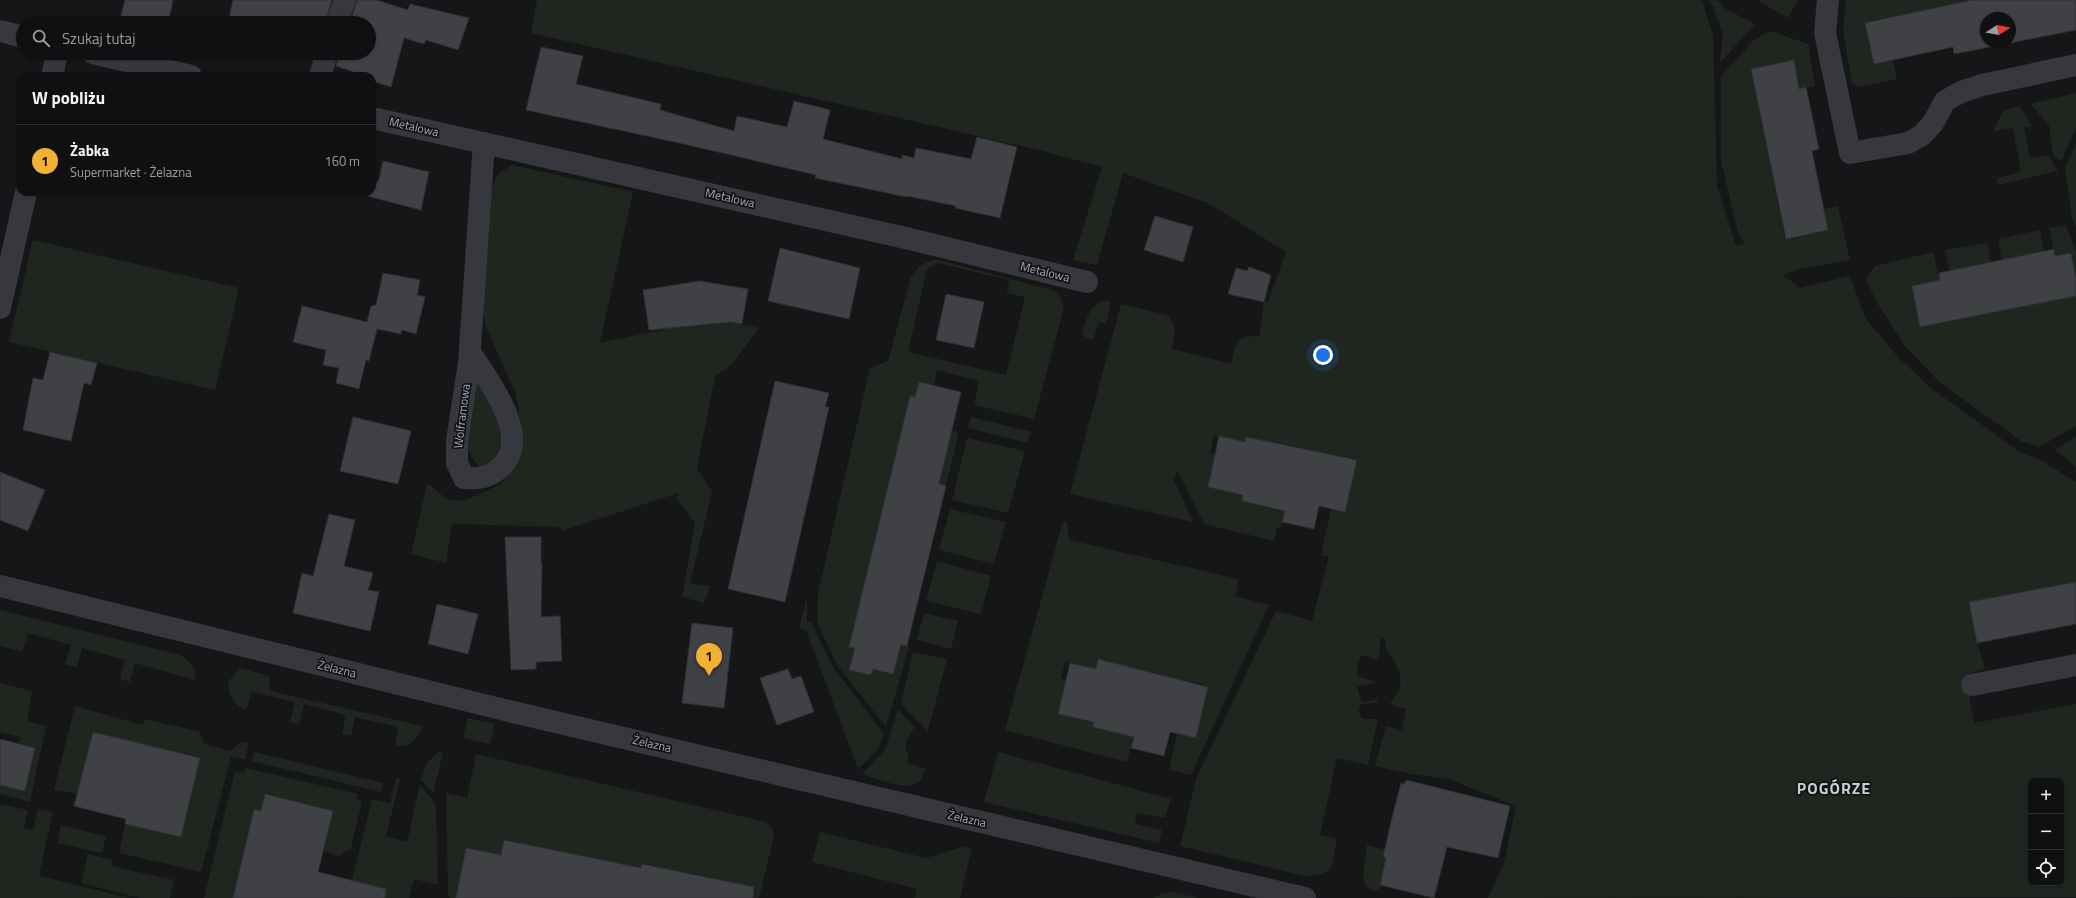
<!DOCTYPE html>
<html lang="pl">
<head>
<meta charset="utf-8">
<style>
  :root { --surface:#101012; --page:#1e1e20; --text:#f1f3f6; --muted:#9c9d9f; --line:#303032; --accent:#f2b134 }
  body { margin:0; font-family:"Titillium Web",sans-serif; background:var(--page); color:var(--text) }
  .controls { position:absolute; right:12px; bottom:12px; display:grid; overflow:hidden; border-radius:8px; box-shadow:0 1px 3px #0004 }
  .controls button { width:36px; height:36px; display:grid; place-items:center; padding:0; border:0; border-bottom:1px solid var(--line); background:var(--surface); color:var(--text); font:20px sans-serif }
  .compass { position:absolute; left:1980px; top:12px; width:36px; height:36px; border-radius:50%; background:var(--surface); box-shadow:0 1px 3px #0004; rotate:79deg }
  .you { position:absolute; left:1323px; top:355px; width:14px; height:14px; margin:-10px; border:3px solid #fff; border-radius:50%; background:#1a73e8; box-shadow:0 0 0 6px #1a73e833 }
  .badge { display:grid; place-items:center; width:26px; height:26px; border-radius:50%; background:var(--accent); color:#111; font-size:13px; font-weight:700 }
  .pin { position:absolute; translate:-50% -33px; filter:drop-shadow(0 1px 2px #0008) }
  .pin::after { content:''; position:absolute; top:21px; width:14px; height:12px; background:inherit; clip-path:polygon(0 0,100% 0,50% 100%) }
  .list { margin:0; padding:0; list-style:none }
  h2 { display:flex; justify-content:space-between; align-items:center; height:52px; margin:0; padding:0 16px; font-size:17px }
  h2 small { font-size:13px; font-weight:400; color:var(--muted) }
  .list li { display:grid; grid-template-columns:26px 1fr auto; gap:12px; align-items:center; box-sizing:border-box; height:72px; padding:0 16px; border-top:1px solid var(--line) }
  .list b { display:block; font-size:15px; white-space:nowrap }
  .list p { margin:0; font-size:13px; white-space:nowrap; color:var(--muted) }
  .list em { font-size:13px; font-style:normal; color:var(--muted) }
  .icon { flex:none; width:22px; height:22px; fill:none; stroke:currentColor; stroke-width:2; stroke-linecap:round; stroke-linejoin:round }
  .map { position:relative; flex:none; width:2076px; height:898px; overflow:hidden }
  .search { position:absolute; background:var(--surface); box-shadow:0 1px 3px #0004; left:16px; top:16px; width:360px; height:44px; display:flex; align-items:center; gap:10px; box-sizing:border-box; padding:0 14px; border-radius:22px; color:var(--muted); font-size:15px }
  .panel { position:absolute; background:var(--surface); box-shadow:0 1px 3px #0004; left:16px; top:72px; width:360px; height:124px; border-radius:12px }
  .map>svg:first-child { display:block }
  .green { fill:#1e261f; fill-rule:evenodd }
  .building { fill:#404145; stroke:#303034; fill-rule:evenodd }
  .lines { fill:none; stroke-linecap:round; stroke-linejoin:round }
  .minor { stroke:#37383d; stroke-width:22 }
  .labels { text-anchor:middle; stroke-width:3.5; stroke-linejoin:round; paint-order:stroke }
  .street-label { font-size:12px; fill:#a8adb8; stroke:#111113 }
  .district-label { font-size:16px; font-weight:bold; letter-spacing:1px; fill:#c9ccd4; stroke:#111113 }
</style>
</head>
<body>
<div class="map">
<svg width="2076" height="898" viewBox="0 0 2076 898">
  <rect width="100%" height="100%" fill="#161618"/>
  <g class="green">
    <path d="M 537,0 L 1702,0 L 1713,36 L 1717,185 L 1736,246 L 1744,243 L 1738,233 L 1721,161 L 1721,76 L 1754,40 L 1770,31 L 1808,44 L 1815,86 L 1799,89 L 1793,60 L 1751,69 L 1785,239 L 1828,230 L 1824,209 L 1838,206 L 1850,260 L 1800,269 L 1783,275 L 1800,288 L 1850,276 L 1866,319 L 1898,357 L 1932,389 L 2020,452 L 2039,459 L 2076,482 L 2076,582 L 1970,602 L 1978,646 L 1985,669 L 1968,674 L 1969,695 L 1974,723 L 2076,704 L 2076,897 L 1488,898 L 1504,863 L 1516,806 L 1448,779 L 1411,774 L 1375,766 L 1386,726 L 1402,730 L 1406,709 L 1390,704 L 1399,690 L 1401,680 L 1398,668 L 1386,648 L 1384,637 L 1380,640 L 1379,660 L 1361,655 L 1357,668 L 1357,676 L 1374,681 L 1375,683 L 1357,687 L 1360,698 L 1363,702 L 1377,699 L 1378,703 L 1361,704 C 1358,710 1358,714 1363,719 L 1378,719 L 1368,765 L 1337,758 L 1320,835 L 1337,839 C 1331,867 1337,874 1305,876 L 1180,846 L 1196,779 L 1276,611 L 1312,621 L 1329,556 L 1321,555 L 1331,509 L 1345,512 L 1357,459 L 1341,456 L 1340,461 L 1304,453 L 1305,449 L 1288,445 L 1287,451 L 1263,441 L 1247,437 L 1245,442 L 1214,435 L 1210,453 L 1215,454 L 1208,487 L 1235,493 L 1237,486 L 1245,488 L 1242,501 L 1259,505 L 1286,506 L 1281,528 L 1277,527 L 1274,541 L 1204,524 L 1177,470 L 1174,480 L 1193,522 L 1070,494 L 1121,304 L 1167,315 C 1178,325 1174,336 1172,349 L 1231,364 C 1236,344 1235,333 1259,337 L 1264,302 L 1268,302 L 1286,252 L 1208,203 L 1123,173 L 1097,265 L 1073,260 L 1102,167 L 1043,151 L 531,33 ZM 2031,781 L 2061,781 L 2061,883 L 2031,883 Z"/>
    <path d="M 1710,0 L 1717,0 L 1726,9 L 1755,24 L 1720,63 L 1723,33 Z"/>
    <path d="M 1757,0 L 1798,0 L 1788,18 Z"/>
    <path d="M 1846,0 L 1972,0 L 1866,23 L 1874,64 L 1893,60 L 1897,79 L 1859,87 L 1852,83 L 1843,31 Z"/>
    <path d="M 2076,93 L 2076,128 L 2061,161 L 2053,155 L 2049,125 L 2030,104 Z"/>
    <path d="M 2020,106 L 2032,126 L 2024,128 L 2030,158 L 2048,155 L 2058,171 L 1998,185 L 1997,178 L 2021,172 L 2013,128 L 1993,131 L 2003,111 Z"/>
    <path d="M 2076,144 L 2076,227 L 2072,218 L 2065,168 Z"/>
    <path d="M 512,165 L 633,192 L 600,343 L 670,328 L 721,320 L 759,328 L 731,365 L 715,376 L 697,468 L 712,492 L 690,583 L 710,586 L 704,603 L 682,597 L 695,523 L 677,500 L 678,493 L 562,531 L 560,527 L 452,524 L 446,563 L 411,554 L 427,484 L 432,486 L 446,499 L 464,501 L 501,484 L 517,462 L 521,426 L 516,394 L 485,325 L 481,277 L 489,194 L 498,174 Z"/>
    <path d="M 2066,225 L 2076,252 L 2076,280 L 2055,256 L 2049,228 Z"/>
    <path d="M 2040,230 L 2045,258 L 2003,266 L 1998,239 Z"/>
    <path d="M 33,240 L 239,288 L 215,390 L 9,342 Z"/>
    <path d="M 1987,243 L 1992,268 L 1951,276 L 1945,250 Z"/>
    <path d="M 1933,252 L 1940,280 L 1912,286 L 1920,327 L 2076,296 L 2076,426 L 2039,447 L 2021,441 L 1939,382 L 1904,345 L 1876,301 L 1866,279 L 1875,266 Z"/>
    <path d="M 935,259 L 1056,291 L 1061,298 L 1064,308 L 1034,419 L 974,405 L 979,381 L 937,370 L 934,386 L 919,382 L 915,397 L 910,396 L 850,647 L 855,648 L 851,665 L 852,670 L 871,675 L 873,669 L 893,674 L 901,645 L 909,647 L 886,727 L 837,665 L 817,622 L 818,593 L 870,368 L 888,361 L 911,277 L 919,266 ZM 937,263 L 1009,280 L 1007,293 L 1025,297 L 1006,375 L 908,352 L 927,269 Z"/>
    <path d="M 1111,301 L 1106,324 L 1099,322 L 1093,340 L 1086,338 L 1082,333 C 1087,318 1091,299 1111,301 Z"/>
    <path d="M 478,381 L 500,415 L 502,438 L 495,462 L 479,467 L 465,446 L 469,400 Z"/>
    <path d="M 971,417 L 1031,432 L 1027,443 L 968,428 Z"/>
    <path d="M 952,431 L 959,432 L 946,486 L 939,484 Z"/>
    <path d="M 2076,436 L 2076,467 L 2055,450 Z"/>
    <path d="M 967,438 L 1025,451 L 1008,513 L 952,500 Z"/>
    <path d="M 950,509 L 1006,522 L 994,564 L 939,550 Z"/>
    <path d="M 1063,521 L 1067,522 L 1069,540 L 1239,579 L 1235,596 L 1269,605 L 1191,775 L 1169,770 L 1177,734 L 1196,738 L 1208,686 L 1191,681 L 1189,686 L 1156,678 L 1156,673 L 1139,669 L 1138,674 L 1114,668 L 1115,663 L 1099,659 L 1096,669 L 1065,661 L 1061,678 L 1066,680 L 1058,713 L 1085,720 L 1096,714 L 1093,727 L 1110,731 L 1111,726 L 1135,732 L 1127,762 L 1005,730 Z"/>
    <path d="M 937,561 L 991,576 L 981,614 L 926,601 Z"/>
    <path d="M 807,598 L 807,623 L 811,622 L 833,667 L 884,734 L 878,749 L 858,769 L 806,630 L 799,628 Z"/>
    <path d="M 0,610 L 180,655 C 190,661 197,668 195,680 L 135,663 L 130,682 L 120,679 L 125,660 L 82,648 L 77,667 L 65,664 L 71,645 L 28,633 L 22,652 L 0,646 Z"/>
    <path d="M 924,613 L 958,621 L 951,649 L 917,640 Z"/>
    <path d="M 913,652 L 947,659 L 928,731 L 901,704 Z"/>
    <path d="M 240,668 L 269,676 L 270,691 L 423,726 C 416,740 411,748 395,746 L 398,727 L 355,717 L 351,736 L 342,734 L 346,715 L 304,704 L 299,724 L 290,722 L 295,702 L 252,692 L 246,711 C 233,703 229,698 228,682 Z"/>
    <path d="M 0,683 L 32,691 L 27,721 L 46,726 L 30,802 L 0,794 L 0,785 L 25,791 L 35,748 L 19,743 L 20,737 L 0,732 Z"/>
    <path d="M 75,706 L 143,725 L 145,719 L 200,732 L 204,744 L 230,751 L 240,742 L 249,743 L 245,759 L 231,757 L 201,872 L 119,853 L 125,824 L 181,837 L 200,758 L 183,754 L 181,760 L 172,751 L 93,732 L 78,794 L 54,790 Z"/>
    <path d="M 898,710 L 915,727 C 908,737 901,744 909,755 L 907,763 L 926,769 C 924,772 923,778 920,781 C 909,793 875,778 862,774 L 885,750 Z"/>
    <path d="M 468,718 L 495,724 L 490,744 L 463,738 Z"/>
    <path d="M 254,752 L 383,783 L 381,792 L 252,761 Z"/>
    <path d="M 438,752 L 443,753 L 433,793 L 421,780 L 426,764 Z"/>
    <path d="M 998,752 L 1171,799 L 1165,818 L 1137,813 L 1135,824 L 1162,830 L 1159,843 L 984,802 Z"/>
    <path d="M 476,754 L 766,822 L 772,828 L 774,836 L 759,898 L 751,898 L 753,887 L 701,881 L 702,875 L 685,872 L 684,877 L 658,872 L 659,867 L 642,863 L 640,874 L 631,866 L 520,848 L 521,843 L 504,839 L 501,855 L 466,848 L 463,864 L 464,885 L 459,884 L 456,898 L 450,898 L 448,893 L 446,793 L 467,798 Z"/>
    <path d="M 245,768 L 358,794 L 357,799 L 362,801 L 351,848 L 339,856 L 323,851 L 261,811 L 255,809 L 233,898 L 204,898 L 235,771 L 244,773 Z"/>
    <path d="M 396,778 L 400,779 L 386,836 L 407,842 L 420,785 L 436,804 L 438,885 L 414,879 L 409,898 L 346,898 L 352,880 L 372,799 L 390,803 Z"/>
    <path d="M 0,804 L 28,810 L 24,828 L 33,830 L 38,809 L 53,812 L 39,876 L 130,898 L 0,898 Z"/>
    <path d="M 61,825 L 106,836 L 102,853 L 58,843 Z"/>
    <path d="M 820,832 L 926,858 L 965,846 L 972,848 L 960,898 L 915,898 L 917,889 L 812,862 Z"/>
    <path d="M 1367,845 L 1385,850 L 1386,858 L 1379,891 L 1371,890 L 1365,885 L 1363,875 Z"/>
    <path d="M 88,854 L 112,860 L 111,866 L 174,880 L 170,898 L 140,898 L 81,883 Z"/>
    <path d="M 1172,892 L 1199,898 L 1154,898 L 1162,893 Z"/>
  </g>
  <g class="building">
    <path d="M 125,0 L 173,0 L 168,23 L 135,23 L 120,19 Z"/>
    <path d="M 233,0 L 332,0 L 325,23 L 228,23 Z"/>
    <path d="M 357,0 L 376,0 L 408,10 L 410,4 L 469,18 L 458,50 L 426,40 L 424,44 L 404,38 L 391,87 L 372,81 L 372,76 L 353,76 L 354,72 L 336,66 L 339,53 L 369,53 L 369,23 L 350,23 Z"/>
    <path d="M 1972,0 L 2076,0 L 2076,30 L 1954,54 L 1953,47 L 1874,64 L 1865,23 ZM 1986,18 L 2010,18 L 2010,42 L 1986,42 Z"/>
    <path d="M 541,47 L 583,56 L 576,84 L 661,104 L 660,110 L 734,131 L 737,116 L 787,127 L 794,101 L 830,110 L 823,139 L 902,159 L 902,155 L 914,158 L 916,148 L 971,159 L 977,137 L 1017,147 L 1000,218 L 955,208 L 956,206 L 907,196 L 907,197 L 815,178 L 816,175 L 684,144 L 526,110 Z"/>
    <path d="M 1794,60 L 1799,89 L 1806,87 L 1810,106 L 1819,149 L 1812,151 L 1828,230 L 1786,239 L 1751,69 Z"/>
    <path d="M 383,161 L 429,172 L 421,210 L 367,196 L 372,192 L 379,179 Z"/>
    <path d="M 1155,216 L 1193,227 L 1183,262 L 1144,250 Z"/>
    <path d="M 780,248 L 860,268 L 849,319 L 768,301 Z"/>
    <path d="M 2054,249 L 2055,256 L 2071,253 L 2076,278 L 2076,296 L 1920,327 L 1912,286 L 1940,280 L 1939,273 Z"/>
    <path d="M 1249,267 L 1271,275 L 1264,302 L 1228,294 L 1236,268 L 1247,271 Z"/>
    <path d="M 383,273 L 420,280 L 417,295 L 425,297 L 416,334 L 402,330 L 401,334 L 377,329 L 369,361 L 366,360 L 359,389 L 336,383 L 339,368 L 323,365 L 326,350 L 293,342 L 302,306 L 367,322 L 371,306 L 376,305 Z"/>
    <path d="M 700,281 L 748,289 L 742,324 L 730,322 L 649,330 L 643,290 Z"/>
    <path d="M 946,294 L 984,302 L 974,348 L 936,340 Z"/>
    <path d="M 50,352 L 97,363 L 91,385 L 84,383 L 71,441 L 23,430 L 33,378 L 43,380 Z"/>
    <path d="M 775,381 L 829,393 L 825,407 L 829,407 L 785,602 L 728,589 Z"/>
    <path d="M 919,382 L 961,392 L 939,484 L 946,486 L 907,646 L 901,645 L 893,674 L 873,669 L 871,675 L 849,670 L 855,648 L 849,647 L 910,396 L 915,397 Z"/>
    <path d="M 353,417 L 411,431 L 398,484 L 340,471 Z"/>
    <path d="M 1219,436 L 1245,442 L 1246,437 L 1357,460 L 1345,512 L 1319,506 L 1314,529 L 1282,522 L 1285,511 L 1242,501 L 1243,495 L 1208,487 Z"/>
    <path d="M 0,472 L 45,490 L 28,531 L 0,520 Z"/>
    <path d="M 329,514 L 355,520 L 344,566 L 373,573 L 368,590 L 379,592 L 370,631 L 293,613 L 302,573 L 313,576 Z"/>
    <path d="M 505,537 L 541,537 L 541,563 L 542,563 L 541,617 L 560,616 L 562,661 L 536,662 L 536,669 L 511,670 Z"/>
    <path d="M 2076,582 L 2076,624 L 1977,643 L 1969,602 Z"/>
    <path d="M 437,604 L 478,614 L 468,654 L 428,644 Z"/>
    <path d="M 692,623 L 733,628 L 724,708 L 682,703 Z"/>
    <path d="M 1098,659 L 1208,687 L 1196,738 L 1170,732 L 1164,756 L 1131,748 L 1134,737 L 1093,727 L 1094,722 L 1058,714 L 1070,663 L 1096,669 Z"/>
    <path d="M 788,669 L 792,679 L 801,676 L 814,712 L 777,725 L 760,678 Z"/>
    <path d="M 93,732 L 200,758 L 181,837 L 125,824 L 126,819 L 74,806 Z"/>
    <path d="M 0,739 L 35,748 L 25,791 L 0,785 Z"/>
    <path d="M 1406,780 L 1510,806 L 1498,858 L 1447,847 L 1434,898 L 1380,885 L 1386,858 L 1383,857 L 1391,822 L 1401,783 L 1405,784 Z"/>
    <path d="M 265,794 L 333,811 L 318,872 L 386,889 L 385,898 L 233,898 L 254,809 L 261,811 Z"/>
    <path d="M 504,840 L 641,868 L 642,864 L 754,887 L 753,898 L 456,898 L 466,848 L 501,855 Z"/>
  </g>
  <g class="lines">
    <g class="minor">
      <path d="M 1828,0 L 1825,33 L 1850,153 L 1908,143 L 1922,135 L 1933,123 L 1945,101 L 1961,92 L 1982,85 L 2076,65"/>
      <path d="M 337,23 L 345,0"/>
      <path d="M 0,31 L 23,37"/>
      <path d="M 93,53 L 191,76"/>
      <path d="M 52,76 L 57,53"/>
      <path d="M 320,76 L 327,53"/>
      <path d="M 372,118 L 910,239 L 1087,282"/>
      <path d="M 0,308 L 26,192"/>
      <path d="M 470,352 C 487,379 531,434 503,465 C 492,477 480,479 464,478 L 457,463 L 457,441 L 469,363 L 484,143"/>
      <path d="M 0,586 L 513,712 L 1305,898"/>
      <path d="M 1972,685 L 2076,665"/>
    </g>
  </g>
  <g class="labels">
    <g class="street-label">
      <text transform="translate(414 127) rotate(13)" y="4">Metalowa</text>
      <text transform="translate(730 198) rotate(13)" y="4">Metalowa</text>
      <text transform="translate(1045 272) rotate(14)" y="4">Metalowa</text>
      <text transform="translate(462 416) rotate(-83)" y="4">Wolframowa</text>
      <text transform="translate(337 669) rotate(14)" y="4">Żelazna</text>
      <text transform="translate(652 744) rotate(13)" y="4">Żelazna</text>
      <text transform="translate(967 819) rotate(13)" y="4">Żelazna</text>
    </g>
    <g class="district-label">
      <text x="1834" y="794">POGÓRZE</text>
    </g>
  </g>
</svg>
<div class="controls">
<button>+</button>
<button>−</button>
<button><svg class="icon" aria-label="locate" viewBox="0 0 24 24"><circle cx="12" cy="12" r="6"/><path d="M12 2v4M12 18v4M2 12h4M18 12h4"/></svg></button>
</div>
<svg class="compass" viewBox="-18 -18 36 36"><path d="M0-13l5 13h-10z" fill="#e53935"/><path d="M0 13l5-13h-10z" fill="#9c9d9f"/></svg>
<div class="you"></div>
<div class="pin badge" style="left:709px;top:676px">1</div>
<div class="search"><svg class="icon" aria-label="search" viewBox="0 0 24 24"><circle cx="10" cy="10" r="6"/><path d="M15 15l6 6"/></svg>Szukaj tutaj</div>
<section class="panel">
<h2>W pobliżu<small></small></h2>
<ul class="list">
<li><span class="badge">1</span><div><b>Żabka</b><p>Supermarket · Żelazna</p></div><em>160 m</em></li>
</ul>
</section>
</div>
</body>
</html>
